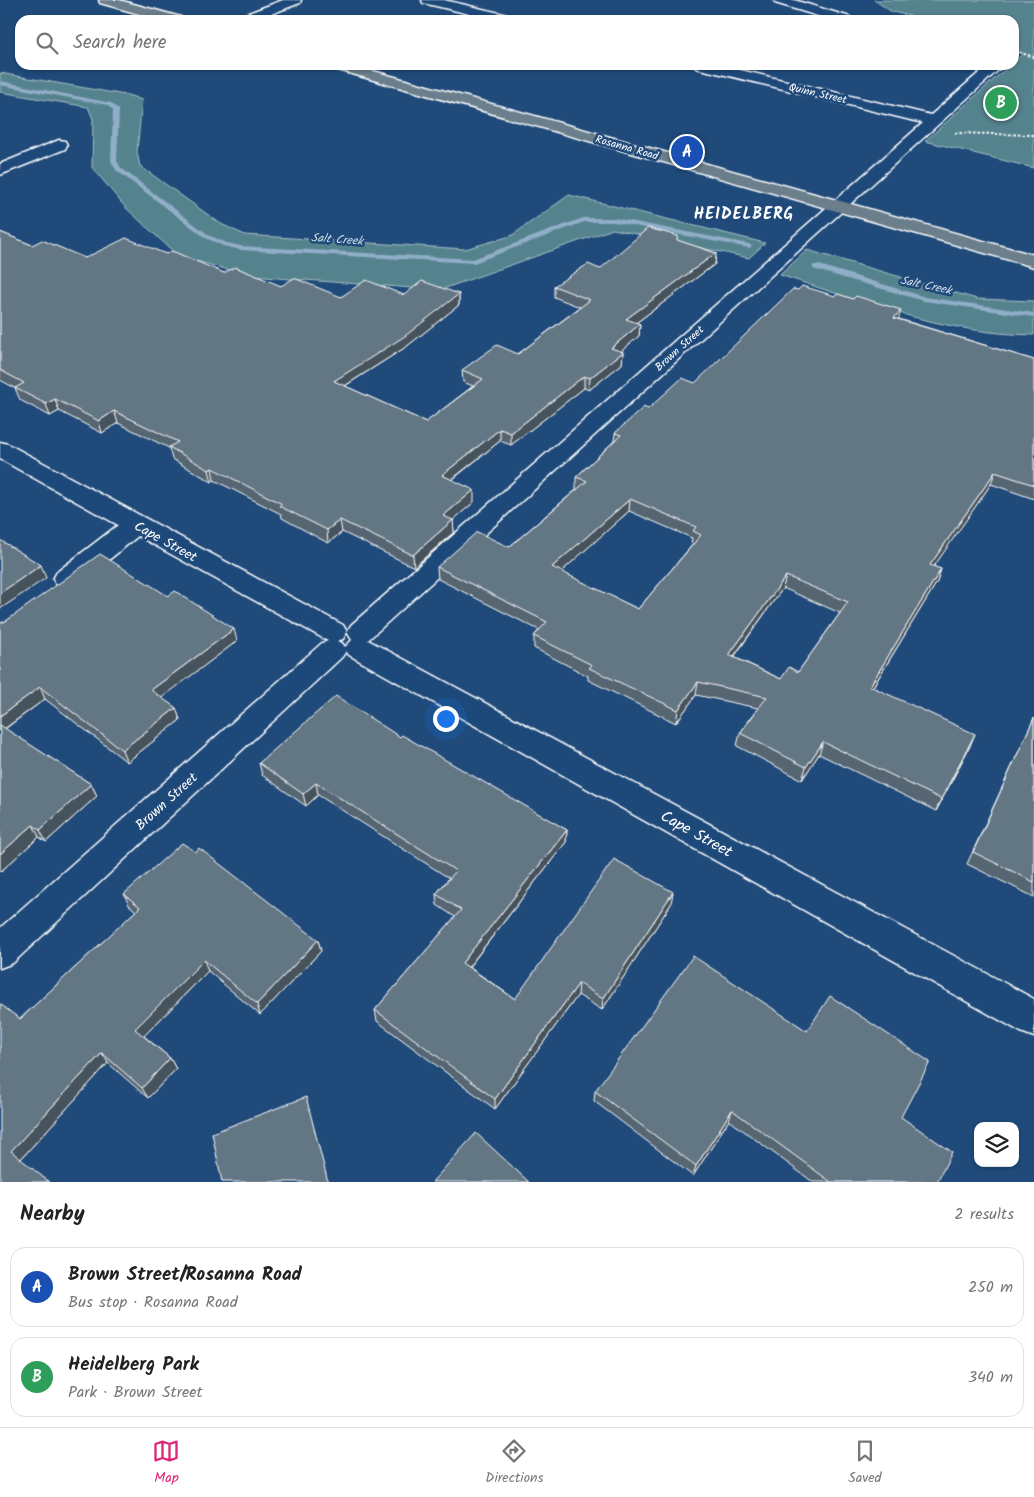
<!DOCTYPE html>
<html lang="en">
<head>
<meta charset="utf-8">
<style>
  :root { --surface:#fff; --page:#f2f2f2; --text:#222; --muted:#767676; --line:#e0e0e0; --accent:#db2777 }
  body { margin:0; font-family:Kalam,sans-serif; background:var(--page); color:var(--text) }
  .controls { position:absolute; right:15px; bottom:15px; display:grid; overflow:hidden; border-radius:10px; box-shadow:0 1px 4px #0004 }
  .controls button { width:45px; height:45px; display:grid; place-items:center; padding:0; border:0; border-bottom:1px solid var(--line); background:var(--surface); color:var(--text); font:25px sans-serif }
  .you { position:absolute; left:445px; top:718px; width:18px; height:18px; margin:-12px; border:4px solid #fff; border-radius:50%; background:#1a73e8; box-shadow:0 0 0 8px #1a73e833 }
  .badge { display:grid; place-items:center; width:32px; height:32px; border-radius:50%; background:var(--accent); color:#fff; font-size:16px; font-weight:700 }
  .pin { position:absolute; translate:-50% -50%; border:2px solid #fff; box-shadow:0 1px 5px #0006 }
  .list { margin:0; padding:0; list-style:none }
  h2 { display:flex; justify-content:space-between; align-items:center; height:65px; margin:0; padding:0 20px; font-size:21px }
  h2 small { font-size:16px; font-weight:400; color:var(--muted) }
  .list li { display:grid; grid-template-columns:32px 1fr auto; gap:15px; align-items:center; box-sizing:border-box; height:80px; margin:0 10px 10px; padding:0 10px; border:1px solid var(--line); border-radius:15px }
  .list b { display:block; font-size:19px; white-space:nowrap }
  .list p { margin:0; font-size:16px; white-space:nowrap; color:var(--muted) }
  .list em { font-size:16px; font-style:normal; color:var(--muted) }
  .icon { flex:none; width:28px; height:28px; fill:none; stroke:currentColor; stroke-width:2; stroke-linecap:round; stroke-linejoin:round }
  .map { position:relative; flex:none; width:1034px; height:1182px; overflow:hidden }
  .search { position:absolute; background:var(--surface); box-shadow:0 1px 4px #0004; left:15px; right:15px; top:15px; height:55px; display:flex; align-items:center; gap:12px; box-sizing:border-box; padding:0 18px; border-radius:15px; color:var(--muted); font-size:19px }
  .sheet { height:245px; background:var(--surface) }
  nav { display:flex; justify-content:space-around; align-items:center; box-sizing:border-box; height:70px; border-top:1px solid var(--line); background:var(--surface); font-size:14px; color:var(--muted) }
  nav a { display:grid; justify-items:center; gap:2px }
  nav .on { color:var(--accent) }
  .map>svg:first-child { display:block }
  .green { fill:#54838d; stroke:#aac1c6 }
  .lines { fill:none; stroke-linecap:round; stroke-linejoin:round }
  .stream { fill:#91aec8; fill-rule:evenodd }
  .minor-casing { stroke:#fff; stroke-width:3 }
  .highway-casing { stroke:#fff; stroke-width:3 }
  .path { stroke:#fff; stroke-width:2; stroke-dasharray:2.5 2; stroke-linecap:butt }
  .minor { fill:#1f4a7a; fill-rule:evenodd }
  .highway { fill:#6b7e8b; fill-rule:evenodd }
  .wall { fill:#566572; stroke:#fff; fill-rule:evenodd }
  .shaded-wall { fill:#46535c; stroke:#fff }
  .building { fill:#647684; stroke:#fff; fill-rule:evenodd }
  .labels { text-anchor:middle; stroke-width:5; stroke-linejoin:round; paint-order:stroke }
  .far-street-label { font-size:11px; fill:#fff; stroke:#1f4a7a }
  .far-water-label { font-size:12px; font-style:italic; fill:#d1dde8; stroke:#1f4a7a }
  .street-label { font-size:14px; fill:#fff; stroke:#1f4a7a }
  .far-district-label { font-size:16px; font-weight:bold; letter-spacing:1px; fill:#fff; stroke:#1f4a7a }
  .near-street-label { font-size:16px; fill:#fff; stroke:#1f4a7a }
</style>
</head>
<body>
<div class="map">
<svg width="1034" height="1182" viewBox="0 0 1034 1182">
  <rect width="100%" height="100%" fill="#1f4a7a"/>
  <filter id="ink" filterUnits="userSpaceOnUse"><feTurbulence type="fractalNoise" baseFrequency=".02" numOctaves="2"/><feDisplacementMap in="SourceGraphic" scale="10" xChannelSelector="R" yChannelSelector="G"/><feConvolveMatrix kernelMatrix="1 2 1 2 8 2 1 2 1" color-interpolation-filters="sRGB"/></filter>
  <g filter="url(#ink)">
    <g class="green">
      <path d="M 874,0 L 1034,0 L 1034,168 L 925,141 L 1010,65 L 1014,65 L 1014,62 L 1023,53 L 1014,51 L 1014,20 L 930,20 L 892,12 Z"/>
      <path d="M 0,73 L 131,96 L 142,100 L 137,152 L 140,166 L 221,224 L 245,235 L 465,249 L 511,236 L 569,195 L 765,243 L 749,258 L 613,229 L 440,290 L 251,276 L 178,256 L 125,207 L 92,167 L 93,119 L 88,107 L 0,92 Z"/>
      <path d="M 807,250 L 977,299 L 1034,301 L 1034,335 C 945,334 864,302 780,275 Z"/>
    </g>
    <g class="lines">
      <g class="stream">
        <path d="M 0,81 L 111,103 L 119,110 L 117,161 L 121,168 L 210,236 L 227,243 L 241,246 L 473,259 L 583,218 L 614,218 L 749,244 L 752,246 L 749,248 L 614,222 L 584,222 L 474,263 L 241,250 L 223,246 L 206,238 L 116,170 L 111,161 L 113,110 L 107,105 L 0,85 Z"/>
        <path d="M 813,265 L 819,265 L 925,297 L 1034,313 L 1034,317 L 924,301 L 813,269 Z"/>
      </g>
      <g class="minor-casing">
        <g id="minor">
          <path d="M 283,0 L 301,0 L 300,3 L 255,20 L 236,20 L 238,17 Z"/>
          <path d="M 422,0 L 444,0 L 517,17 L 519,20 L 495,20 L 423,3 Z"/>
          <path d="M 774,0 L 794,0 L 850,17 L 852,20 L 831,20 L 775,3 Z"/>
          <path d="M 694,65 L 719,65 L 931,115 L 988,65 L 1004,65 L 368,640 L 1034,999 L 1034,1037 L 1021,1032 L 349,655 L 346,651 L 342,657 L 13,963 L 0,968 L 0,928 L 322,643 L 328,641 L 138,536 L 77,586 L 67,588 L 57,586 L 53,579 L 57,572 L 118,525 L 0,459 L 0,442 L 8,444 L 343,625 L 347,632 L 351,625 L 923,123 L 696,68 ZM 347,632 L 352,640 L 345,647 L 342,643 L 337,641 L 343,639 Z"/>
          <path d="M 59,140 L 65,141 L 67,145 L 65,149 L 0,175 L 0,164 Z"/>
        </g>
      </g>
      <g class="highway-casing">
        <g id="highway">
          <path d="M 99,0 L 119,0 L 181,17 L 183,20 L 161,20 L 100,3 Z"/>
          <path d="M 329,65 L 352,65 L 1034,255 L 1034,267 L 331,68 Z"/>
        </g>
      </g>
      <g class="path">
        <path d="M 1015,51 L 1034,57"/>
        <path d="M 955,133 L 1034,135"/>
      </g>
      <use href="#minor" class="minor"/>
      <use href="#highway" class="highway"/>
    </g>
    <g class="wall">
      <path d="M 0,232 L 32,245 L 85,258 L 166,254 L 224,273 L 281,286 L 341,297 L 459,294 L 459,305 L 406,347 L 345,386 L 426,422 L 473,386 L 463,382 L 462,370 L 518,354 L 580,307 L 554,297 L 554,286 L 678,241 L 716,253 L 715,264 L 636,323 L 640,324 L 639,336 L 620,351 L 623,352 L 622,364 L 589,390 L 584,388 L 511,445 L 500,441 L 452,480 L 474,502 L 453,520 L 454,532 L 414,567 L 342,532 L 328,543 L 282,518 L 281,514 L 214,480 L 212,482 L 172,459 L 169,448 L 118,423 L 102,433 L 59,411 L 50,416 L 20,400 L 15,388 L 0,380 Z"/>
      <path d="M 899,319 L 1034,360 L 1034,499 L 991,484 L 933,567 L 941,569 L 937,582 L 873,687 L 970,746 L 936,811 L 819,754 L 802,780 L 737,746 L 740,733 L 758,708 L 696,695 L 676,723 L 588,680 L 588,676 L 534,648 L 534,636 L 539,630 L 438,579 L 437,567 L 509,547 L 577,489 L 576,489 L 576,477 L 614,441 L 615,433 L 648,409 L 695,383 ZM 629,511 L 692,538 L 691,543 L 693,544 L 638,609 L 561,572 ZM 783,588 L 840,613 L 798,672 L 781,679 L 734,657 Z"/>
      <path d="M 0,623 L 237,641 L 161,698 L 176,708 L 180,720 L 127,762 L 45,699 L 5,729 L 91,784 L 97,796 L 46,842 L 39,837 L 0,872 Z"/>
      <path d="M 1034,718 L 1034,897 L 967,864 Z"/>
      <path d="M 400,737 L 567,830 L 566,842 L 469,967 L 515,999 L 671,904 L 602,1010 L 578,995 L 495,1109 L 377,1021 L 375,1010 L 455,917 L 437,905 L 436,894 L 449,878 L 318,795 L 306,806 L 262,775 L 259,763 Z"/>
      <path d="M 124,894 L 318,940 L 321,951 L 260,1015 L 208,971 L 144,1036 L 170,1058 L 176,1069 L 148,1098 L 108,1063 L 0,1182 L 20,1019 L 136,911 L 129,905 Z"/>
      <path d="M 595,1091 L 901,1117 L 937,1182 L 813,1182 L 729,1120 L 693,1176 L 594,1101 Z"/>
    </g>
    <g class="shaded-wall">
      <path d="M 716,253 L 715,264 L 625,331 L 626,319 Z"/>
      <path d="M 459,294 L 459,305 L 406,347 L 335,392 L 334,381 Z"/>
      <path d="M 901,310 L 898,321 L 894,318 Z"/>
      <path d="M 640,324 L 639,336 L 611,360 L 611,348 Z"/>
      <path d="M 623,352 L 622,364 L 589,390 L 590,378 Z"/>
      <path d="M 584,376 L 584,388 L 511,445 L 511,433 Z"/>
      <path d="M 55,399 L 59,411 L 50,416 L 46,404 Z"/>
      <path d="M 114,411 L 118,423 L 102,433 L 99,421 Z"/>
      <path d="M 500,429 L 500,441 L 442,487 L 442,475 Z"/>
      <path d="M 212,468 L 214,480 L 212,482 L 209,470 Z"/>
      <path d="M 995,472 L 991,484 L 926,578 L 930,565 Z"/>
      <path d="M 474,490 L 474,502 L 444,528 L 443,516 Z"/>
      <path d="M 630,499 L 629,511 L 552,580 L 552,567 Z"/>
      <path d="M 340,520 L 342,532 L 328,543 L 327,530 Z"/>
      <path d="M 453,520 L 454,532 L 414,567 L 413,555 Z"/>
      <path d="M 41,565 L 46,578 L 0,609 L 0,593 Z"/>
      <path d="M 941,569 L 937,582 L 866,698 L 870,686 Z"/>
      <path d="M 786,576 L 783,588 L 726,667 L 729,655 Z"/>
      <path d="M 234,629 L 237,641 L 155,703 L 151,690 Z"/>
      <path d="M 698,682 L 696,695 L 676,723 L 678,710 Z"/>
      <path d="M 40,687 L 45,699 L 0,732 L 0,716 Z"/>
      <path d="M 176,708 L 180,720 L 127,762 L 122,750 Z"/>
      <path d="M 975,734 L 970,746 L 936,811 L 941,799 Z"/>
      <path d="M 823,742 L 819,754 L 802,780 L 806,767 Z"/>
      <path d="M 316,783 L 318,795 L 306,806 L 303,794 Z"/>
      <path d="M 91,784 L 97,796 L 46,842 L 40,830 Z"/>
      <path d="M 33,825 L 39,837 L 0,872 L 0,854 Z"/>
      <path d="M 567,830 L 566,842 L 463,974 L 462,963 Z"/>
      <path d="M 673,892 L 671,904 L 602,1010 L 603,999 Z"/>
      <path d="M 318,940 L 321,951 L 260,1015 L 257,1004 Z"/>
      <path d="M 204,960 L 208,971 L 140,1040 L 135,1029 Z"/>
      <path d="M 579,983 L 578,995 L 495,1109 L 495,1099 Z"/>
      <path d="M 102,1053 L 108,1063 L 19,1161 L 11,1151 Z"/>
      <path d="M 170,1058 L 176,1069 L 148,1098 L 142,1088 Z"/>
      <path d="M 732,1110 L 729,1120 L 693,1176 L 696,1166 Z"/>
    </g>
    <g class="building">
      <path d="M 648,228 L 678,236 L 677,240 L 716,253 L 626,319 L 640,324 L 611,348 L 623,352 L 590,378 L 584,376 L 511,433 L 500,429 L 442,475 L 474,490 L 443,516 L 453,520 L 413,555 L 340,520 L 327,530 L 279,506 L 282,504 L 212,468 L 209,470 L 169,447 L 178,442 L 114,411 L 99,421 L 55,399 L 46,404 L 15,388 L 24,383 L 0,370 L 0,232 L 32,245 L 42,240 L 85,258 L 126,238 L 166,254 L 172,251 L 224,273 L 235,267 L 281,286 L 294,278 L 341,297 L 366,280 L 404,295 L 422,281 L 459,294 L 405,336 L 334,381 L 426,422 L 483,379 L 462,370 L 497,345 L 518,354 L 590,300 L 554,286 L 588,264 L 600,269 Z"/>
      <path d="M 802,286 L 835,296 L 838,294 L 853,299 L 856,296 L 901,310 L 894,318 L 1034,360 L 1034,485 L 995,472 L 930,565 L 941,569 L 870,686 L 975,734 L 941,799 L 823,742 L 806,767 L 740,733 L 767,697 L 698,682 L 678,710 L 589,668 L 592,665 L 534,636 L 547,622 L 437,567 L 477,532 L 509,547 L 587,481 L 576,477 L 621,435 L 615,433 L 644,407 L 648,409 L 682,378 L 695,383 L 793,289 L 798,290 ZM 630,499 L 696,527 L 693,531 L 701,535 L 638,609 L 552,567 ZM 786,576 L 848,602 L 798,672 L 789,667 L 781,679 L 729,655 Z"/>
      <path d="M 0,540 L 41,565 L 0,593 Z"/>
      <path d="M 100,554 L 168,596 L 175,591 L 234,629 L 151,690 L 176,708 L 122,750 L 40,687 L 0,716 L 0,623 L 6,621 Z"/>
      <path d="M 336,696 L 400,737 L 402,735 L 567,830 L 462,963 L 515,999 L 614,859 L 673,892 L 603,999 L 579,983 L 495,1099 L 375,1010 L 461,910 L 436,894 L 456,871 L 316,783 L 303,794 L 259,763 Z"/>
      <path d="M 1034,718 L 1034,882 L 973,852 Z"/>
      <path d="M 0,725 L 91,784 L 40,830 L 33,825 L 0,854 Z"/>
      <path d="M 182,843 L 196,852 L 199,848 L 318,940 L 257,1004 L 204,960 L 135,1029 L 170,1058 L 142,1088 L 102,1053 L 11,1151 L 49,1182 L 0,1182 L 0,1004 L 20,1019 L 140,907 L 124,894 Z"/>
      <path d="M 693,956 L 807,1031 L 830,996 L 930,1062 L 901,1117 L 952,1152 L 937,1182 L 831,1182 L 732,1110 L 696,1166 L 595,1091 Z"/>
      <path d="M 306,1097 L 328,1182 L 222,1182 L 212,1133 Z"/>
      <path d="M 476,1133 L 529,1182 L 432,1182 Z"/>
    </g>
  </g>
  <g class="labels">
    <g class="far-street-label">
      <text transform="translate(818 93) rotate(13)" y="4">Quinn Street</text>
      <text transform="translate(627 147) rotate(16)" y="4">Rosanna Road</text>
      <text transform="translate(679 348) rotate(-42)" y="4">Brown Street</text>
    </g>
    <g class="far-water-label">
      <text transform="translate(337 239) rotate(4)" y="4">Salt Creek</text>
      <text transform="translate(926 285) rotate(12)" y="4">Salt Creek</text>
    </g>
    <g class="street-label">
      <text transform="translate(166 541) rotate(29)" y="5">Cape Street</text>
      <text transform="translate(166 801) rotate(-42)" y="5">Brown Street</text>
    </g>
    <g class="far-district-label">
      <text x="744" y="219">HEIDELBERG</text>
    </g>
    <g class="near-street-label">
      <text transform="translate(697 833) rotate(29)" y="6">Cape Street</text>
    </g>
  </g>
</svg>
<div class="controls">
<button><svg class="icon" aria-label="layers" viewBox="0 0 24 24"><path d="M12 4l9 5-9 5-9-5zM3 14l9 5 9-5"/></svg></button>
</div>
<div class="you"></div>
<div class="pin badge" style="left:687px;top:152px;background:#1a4fb4">A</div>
<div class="pin badge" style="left:1001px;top:103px;background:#2e9e5b">B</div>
<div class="search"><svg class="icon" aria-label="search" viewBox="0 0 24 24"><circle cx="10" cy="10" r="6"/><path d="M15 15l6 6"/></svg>Search here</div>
</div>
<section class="sheet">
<h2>Nearby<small>2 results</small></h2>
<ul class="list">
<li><span class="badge" style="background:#1a4fb4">A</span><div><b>Brown Street/Rosanna Road</b><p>Bus stop · Rosanna Road</p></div><em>250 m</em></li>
<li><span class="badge" style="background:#2e9e5b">B</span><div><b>Heidelberg Park</b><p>Park · Brown Street</p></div><em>340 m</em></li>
</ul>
</section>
<nav>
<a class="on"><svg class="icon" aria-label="map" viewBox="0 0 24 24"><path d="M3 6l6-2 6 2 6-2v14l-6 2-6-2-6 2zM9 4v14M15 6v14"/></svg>Map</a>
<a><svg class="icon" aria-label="directions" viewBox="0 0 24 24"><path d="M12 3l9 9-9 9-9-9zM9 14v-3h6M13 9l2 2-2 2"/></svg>Directions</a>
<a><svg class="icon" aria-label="saved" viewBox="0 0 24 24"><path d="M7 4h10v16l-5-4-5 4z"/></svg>Saved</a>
</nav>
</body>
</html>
